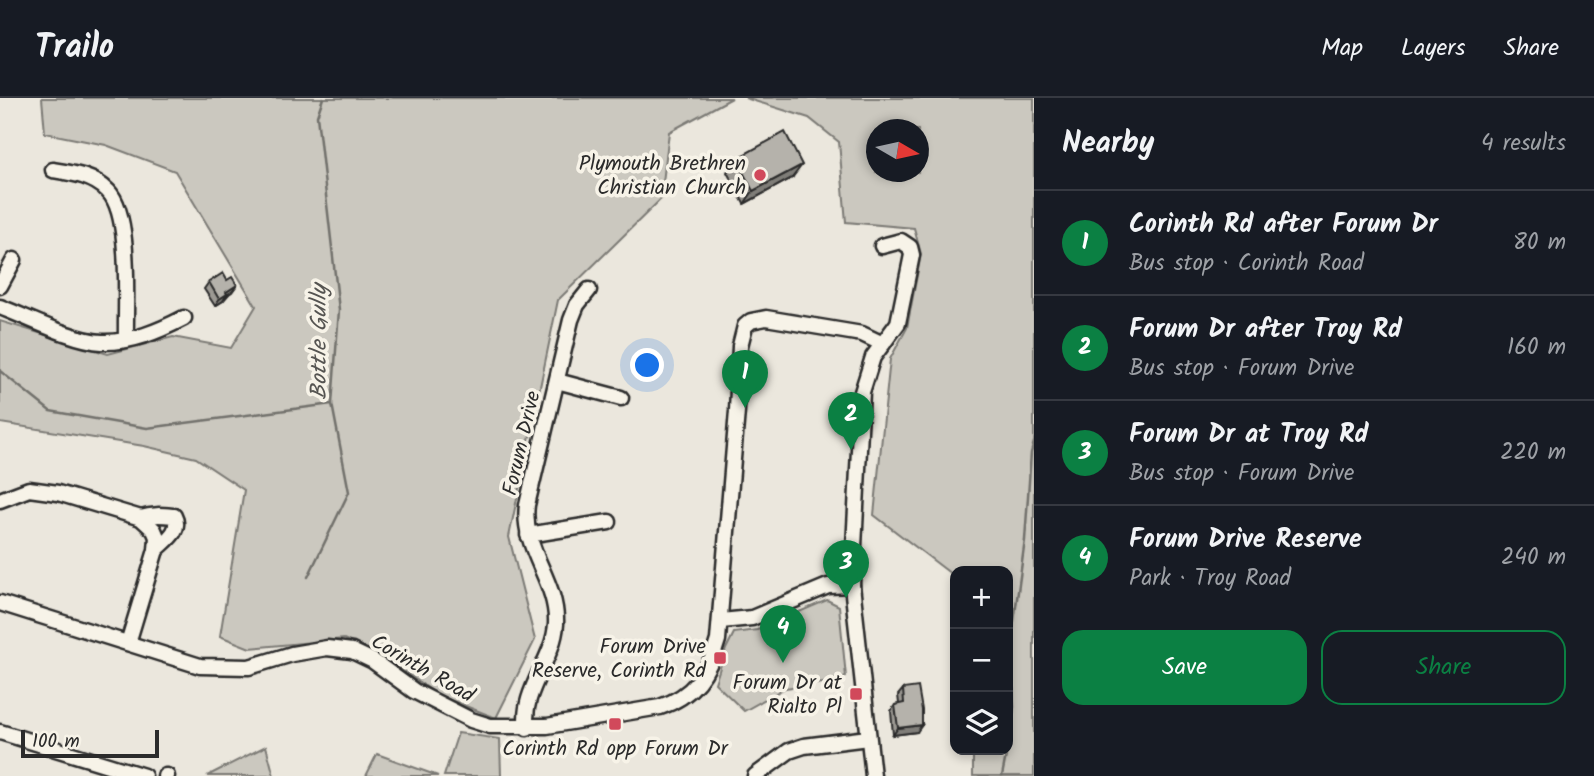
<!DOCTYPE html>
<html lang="en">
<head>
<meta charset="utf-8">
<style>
  :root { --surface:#171b24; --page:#20242c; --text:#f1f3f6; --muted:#9ea1a6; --line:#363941; --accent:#0b8043 }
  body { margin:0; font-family:Kalam,sans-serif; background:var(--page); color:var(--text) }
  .controls { position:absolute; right:21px; bottom:21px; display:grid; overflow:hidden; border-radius:14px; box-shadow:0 4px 10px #0003 }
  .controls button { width:63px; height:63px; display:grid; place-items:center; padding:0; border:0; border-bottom:2px solid var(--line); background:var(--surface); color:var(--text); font:35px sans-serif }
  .compass { position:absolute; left:866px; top:21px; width:63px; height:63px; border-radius:50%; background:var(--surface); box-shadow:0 4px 10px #0003; rotate:99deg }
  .scale { position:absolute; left:21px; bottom:18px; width:138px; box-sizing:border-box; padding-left:7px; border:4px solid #2b2b2b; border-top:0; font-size:19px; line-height:24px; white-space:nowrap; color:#2b2b2b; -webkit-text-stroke:5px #f7f3e8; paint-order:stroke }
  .you { position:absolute; left:648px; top:268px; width:24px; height:24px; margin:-18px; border:5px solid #fff; border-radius:50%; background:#1a73e8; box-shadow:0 0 0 10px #1a73e833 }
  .badge { display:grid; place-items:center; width:46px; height:46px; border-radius:50%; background:var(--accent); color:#fff; font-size:23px; font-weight:700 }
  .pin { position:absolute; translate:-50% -58px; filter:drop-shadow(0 2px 4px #0008) }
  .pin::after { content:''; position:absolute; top:37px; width:24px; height:21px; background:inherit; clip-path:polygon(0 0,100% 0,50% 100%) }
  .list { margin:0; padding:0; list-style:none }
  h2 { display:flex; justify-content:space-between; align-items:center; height:91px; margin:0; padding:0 28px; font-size:30px }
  h2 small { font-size:23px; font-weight:400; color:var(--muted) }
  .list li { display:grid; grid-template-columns:46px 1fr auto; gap:21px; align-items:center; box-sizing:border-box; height:105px; padding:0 28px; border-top:2px solid var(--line) }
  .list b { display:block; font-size:26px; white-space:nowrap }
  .list p { margin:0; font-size:23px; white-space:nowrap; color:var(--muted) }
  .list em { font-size:23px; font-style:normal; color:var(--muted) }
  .actions { display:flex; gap:14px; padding:21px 28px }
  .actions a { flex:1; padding:16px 0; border:2px solid var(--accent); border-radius:21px; text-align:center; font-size:24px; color:var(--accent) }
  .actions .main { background:var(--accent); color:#fff }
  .icon { flex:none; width:38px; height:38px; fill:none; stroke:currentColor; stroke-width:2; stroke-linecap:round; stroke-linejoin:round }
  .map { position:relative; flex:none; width:1034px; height:678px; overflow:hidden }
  header { display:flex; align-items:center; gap:42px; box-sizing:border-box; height:98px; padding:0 35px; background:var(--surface); border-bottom:2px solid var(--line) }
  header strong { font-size:33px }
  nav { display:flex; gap:38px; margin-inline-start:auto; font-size:24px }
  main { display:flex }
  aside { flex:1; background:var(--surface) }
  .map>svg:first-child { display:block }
  .green { fill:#cbc8bf; stroke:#7b7a75; stroke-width:2; fill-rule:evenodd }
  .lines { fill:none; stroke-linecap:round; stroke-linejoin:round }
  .stream { stroke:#72716c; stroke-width:2.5 }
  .minor-casing { stroke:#2b2b2b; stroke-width:19 }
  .minor { stroke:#f7f3e8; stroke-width:14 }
  .wall { fill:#9c9993; stroke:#2b2b2b; stroke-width:2 }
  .shaded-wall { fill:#7f7d78; stroke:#2b2b2b; stroke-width:2 }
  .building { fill:#b5b2ab; stroke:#2b2b2b; stroke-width:2 }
  .poi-dot { fill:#d1495b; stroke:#f7f3e8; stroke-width:2.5 }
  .labels { text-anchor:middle; stroke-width:7; stroke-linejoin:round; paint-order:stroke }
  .poi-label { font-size:21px; fill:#2b2b2b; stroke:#f7f3e8; text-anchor:end }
  .street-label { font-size:21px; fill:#2b2b2b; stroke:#f7f3e8 }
  .water-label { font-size:23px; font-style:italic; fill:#555451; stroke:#f7f3e8 }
</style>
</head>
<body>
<header>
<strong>Trailo</strong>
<nav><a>Map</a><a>Layers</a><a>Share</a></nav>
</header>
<main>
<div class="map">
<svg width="1034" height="678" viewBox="0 0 1034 678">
  <rect width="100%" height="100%" fill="#ebe7dd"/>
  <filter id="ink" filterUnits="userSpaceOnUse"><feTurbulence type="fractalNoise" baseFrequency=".0143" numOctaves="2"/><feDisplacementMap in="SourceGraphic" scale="14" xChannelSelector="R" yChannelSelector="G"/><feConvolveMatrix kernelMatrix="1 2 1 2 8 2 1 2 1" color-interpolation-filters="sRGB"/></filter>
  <g filter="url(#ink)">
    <g class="green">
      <path d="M 42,0 L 732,0 L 669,34 L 661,101 L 558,202 L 509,439 L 535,542 L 496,620 L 440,598 L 382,559 L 344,541 L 250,550 L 220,538 L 244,392 L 196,360 L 144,348 L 0,325 L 0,223 L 108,256 L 173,239 L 231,250 L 256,208 L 175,73 L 106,47 L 45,35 Z"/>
      <path d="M 745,0 L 1034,0 L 1034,678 L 973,678 L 973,652 L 1008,652 L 1008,473 L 955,473 L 955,479 L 874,417 L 890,261 L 907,230 L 921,156 L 914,130 L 846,124 L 839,44 L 809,20 ZM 876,32 L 918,32 L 918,74 L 876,74 Z"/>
      <path d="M 827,502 L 839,508 L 846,579 L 823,585 L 785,590 L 744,613 L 715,585 L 726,551 L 734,535 L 757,532 Z"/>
      <path d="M 458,635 L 500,641 L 501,678 L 444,678 Z"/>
      <path d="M 266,648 L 274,678 L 207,678 Z"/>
      <path d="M 377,656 L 438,678 L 366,678 Z"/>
    </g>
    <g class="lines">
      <g class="stream">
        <path d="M 0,273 L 50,313 L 147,330 L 332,306"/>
        <path d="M 308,479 L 349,394 L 332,306 L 339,212 L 317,18 L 323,0"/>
        <path d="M 1008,648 L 1014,609 L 1011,545 L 1025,442 L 1031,355 L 1034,344"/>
        <path d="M 1002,678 L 1007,652"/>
      </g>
      <g class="minor-casing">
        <g id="minor">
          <path d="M 53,72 C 72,75 94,78 108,93 C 132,117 125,206 126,241"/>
          <path d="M 0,188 L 14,162"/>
          <path d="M 0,209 C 27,219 74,243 102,244 C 131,245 159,233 184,220"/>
          <path d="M 557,283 L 621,300"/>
          <path d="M 0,402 L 29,391 L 58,395 L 141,420 L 154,432 L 157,439 L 156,452 L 128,545"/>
          <path d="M 141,420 C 153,416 162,417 174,418 C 182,433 166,442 156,452"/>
          <path d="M 528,437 L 609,424"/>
          <path d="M 0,505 L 200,568 L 249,569 L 292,556 L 327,550 L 352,553 L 373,563 L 414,593 L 471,622 L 490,628 L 547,628 L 660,609 C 693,598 709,575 718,542 L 737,313 L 740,248 L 745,228 L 751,223 L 766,220 L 862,236 L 883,246"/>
          <path d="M 721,523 L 752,520 L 828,488 L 852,487"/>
          <path d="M 527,630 C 520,594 554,562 556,526 C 558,483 521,451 527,407 L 571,222 L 577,207 L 589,192"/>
          <path d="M 0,634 L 144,678"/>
          <path d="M 165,678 L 167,678"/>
          <path d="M 755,678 L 789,653 L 804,648 L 868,640"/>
          <path d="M 873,678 L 852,487 L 862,294 L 873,259 L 898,225 L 912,157 L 910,149 L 901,143 L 882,148"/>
        </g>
      </g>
      <use href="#minor" class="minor"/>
    </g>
    <g class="wall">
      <path d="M 736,61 L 792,80 L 744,106 L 727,74 Z"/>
      <path d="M 227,182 L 237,187 L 223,203 L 215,208 L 204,191 L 209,184 Z"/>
      <path d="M 903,591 L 917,634 L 893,637 L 891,613 L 895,607 L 899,606 L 898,597 Z"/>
    </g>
    <g class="shaded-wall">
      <path d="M 802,67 L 792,80 L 744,106 L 753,93 Z"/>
      <path d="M 237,187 L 232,194 L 221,200 L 226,194 Z"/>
      <path d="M 227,196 L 223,203 L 215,208 L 219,201 Z"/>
      <path d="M 922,627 L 917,634 L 893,637 L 898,630 Z"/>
    </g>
    <g class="building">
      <path d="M 785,34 L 802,67 L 753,93 L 736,61 Z"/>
      <path d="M 223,175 L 227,182 L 232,179 L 237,187 L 226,194 L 227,196 L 219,201 L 209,184 Z"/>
      <path d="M 918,589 L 922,612 L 922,627 L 898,630 L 895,607 L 904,605 L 903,591 Z"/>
    </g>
  </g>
  <g class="poi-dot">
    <circle cx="760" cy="77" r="7"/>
    <rect x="713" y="553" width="14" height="14" rx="3.5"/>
    <rect x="849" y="589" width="14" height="14" rx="3.5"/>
    <rect x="608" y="619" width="14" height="14" rx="3.5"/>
  </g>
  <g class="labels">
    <g class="poi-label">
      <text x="746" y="72">Plymouth Brethren<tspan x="746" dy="24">Christian Church</tspan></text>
      <text x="706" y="555">Forum Drive<tspan x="706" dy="24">Reserve, Corinth Rd</tspan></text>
      <text x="842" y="591">Forum Dr at<tspan x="842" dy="24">Rialto Pl</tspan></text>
      <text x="615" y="657" text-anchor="middle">Corinth Rd opp Forum Dr</text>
    </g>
    <g class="street-label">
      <text transform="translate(521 345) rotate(-77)" y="7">Forum Drive</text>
      <text transform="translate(423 570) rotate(30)" y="7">Corinth Road</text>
    </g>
    <g class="water-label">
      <text transform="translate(318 244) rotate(-90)" y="8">Bottle Gully</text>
    </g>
  </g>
</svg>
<div class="controls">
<button>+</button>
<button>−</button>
<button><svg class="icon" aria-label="layers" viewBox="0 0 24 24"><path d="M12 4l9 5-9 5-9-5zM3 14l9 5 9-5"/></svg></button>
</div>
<svg class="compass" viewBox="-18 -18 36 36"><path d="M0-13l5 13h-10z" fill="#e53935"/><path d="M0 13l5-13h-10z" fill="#9ea1a6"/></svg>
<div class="scale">100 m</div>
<div class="you"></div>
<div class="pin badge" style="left:745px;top:310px">1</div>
<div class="pin badge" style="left:851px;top:352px">2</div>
<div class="pin badge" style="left:846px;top:500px">3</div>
<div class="pin badge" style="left:783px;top:565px">4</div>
</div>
<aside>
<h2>Nearby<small>4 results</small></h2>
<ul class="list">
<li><span class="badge">1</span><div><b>Corinth Rd after Forum Dr</b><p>Bus stop · Corinth Road</p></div><em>80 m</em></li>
<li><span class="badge">2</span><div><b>Forum Dr after Troy Rd</b><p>Bus stop · Forum Drive</p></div><em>160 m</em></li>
<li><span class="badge">3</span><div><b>Forum Dr at Troy Rd</b><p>Bus stop · Forum Drive</p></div><em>220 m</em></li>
<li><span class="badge">4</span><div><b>Forum Drive Reserve</b><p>Park · Troy Road</p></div><em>240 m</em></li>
</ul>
<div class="actions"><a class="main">Save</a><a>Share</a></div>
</aside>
</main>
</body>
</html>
